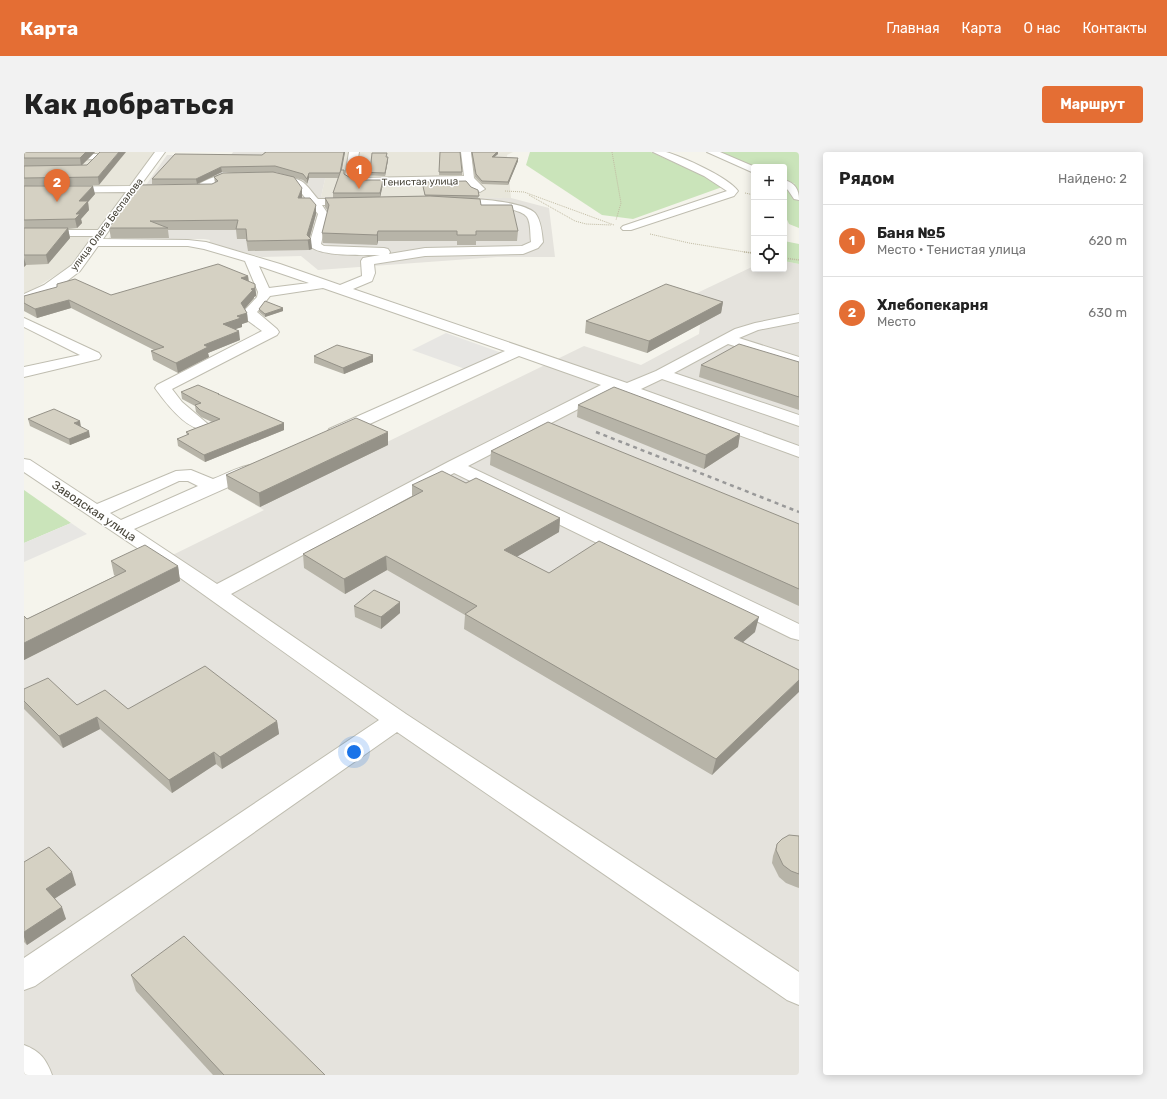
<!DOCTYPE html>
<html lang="ru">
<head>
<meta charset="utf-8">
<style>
  :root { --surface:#fff; --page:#f2f2f2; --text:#222; --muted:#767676; --line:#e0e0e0; --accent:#e46e34 }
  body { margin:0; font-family:Rubik,sans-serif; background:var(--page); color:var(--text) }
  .controls { position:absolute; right:12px; top:12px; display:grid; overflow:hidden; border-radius:4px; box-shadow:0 2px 10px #0003 }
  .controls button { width:36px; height:36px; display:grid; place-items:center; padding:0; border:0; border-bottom:1px solid var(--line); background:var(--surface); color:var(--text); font:20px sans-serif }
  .you { position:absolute; left:330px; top:600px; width:14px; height:14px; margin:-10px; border:3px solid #fff; border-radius:50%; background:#1a73e8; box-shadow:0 0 0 6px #1a73e833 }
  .badge { display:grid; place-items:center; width:26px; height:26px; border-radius:50%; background:var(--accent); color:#fff; font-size:13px; font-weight:700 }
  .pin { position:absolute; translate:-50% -33px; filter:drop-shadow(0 1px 2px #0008) }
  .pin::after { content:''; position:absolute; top:21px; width:14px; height:12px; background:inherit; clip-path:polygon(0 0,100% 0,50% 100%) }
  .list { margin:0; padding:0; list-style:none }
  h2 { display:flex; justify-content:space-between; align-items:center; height:52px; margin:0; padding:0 16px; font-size:17px }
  h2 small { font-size:13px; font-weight:400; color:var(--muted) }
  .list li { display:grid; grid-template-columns:26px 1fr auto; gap:12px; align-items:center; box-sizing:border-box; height:72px; padding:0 16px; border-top:1px solid var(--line) }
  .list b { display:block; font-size:15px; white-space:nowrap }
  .list p { margin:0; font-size:13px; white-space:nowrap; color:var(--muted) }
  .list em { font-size:13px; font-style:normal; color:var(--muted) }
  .icon { flex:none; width:22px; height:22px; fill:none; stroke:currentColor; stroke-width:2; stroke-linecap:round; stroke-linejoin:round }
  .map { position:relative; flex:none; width:775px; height:923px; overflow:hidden; border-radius:4px }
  header { display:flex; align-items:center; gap:24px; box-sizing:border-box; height:56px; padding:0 20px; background:var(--accent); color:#fff }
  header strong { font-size:19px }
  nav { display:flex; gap:22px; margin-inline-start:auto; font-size:14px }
  .intro { display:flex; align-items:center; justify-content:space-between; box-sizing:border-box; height:96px; padding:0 24px }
  h1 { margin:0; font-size:28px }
  .button { padding:10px 18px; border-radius:4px; background:var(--accent); color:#fff; font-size:14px; font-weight:700 }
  main { display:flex; gap:24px; padding:0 24px }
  aside { flex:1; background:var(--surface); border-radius:4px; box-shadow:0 2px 10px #0003 }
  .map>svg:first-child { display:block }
  .residential { fill:#e8e6db }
  .industrial { fill:#e5e3dd }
  .green { fill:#cae4ba }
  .parking { fill:#e7e6e3 }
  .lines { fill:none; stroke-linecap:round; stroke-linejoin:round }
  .minor-casing { stroke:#bfbdb0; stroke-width:2 }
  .path-far1 { stroke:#c0baa2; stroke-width:1; stroke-dasharray:1 1; stroke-linecap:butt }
  .path { stroke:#c0baa2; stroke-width:1.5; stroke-dasharray:1 1; stroke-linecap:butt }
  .minor { fill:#fff; fill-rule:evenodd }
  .rail { stroke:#999; stroke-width:2.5; stroke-dasharray:4 4; stroke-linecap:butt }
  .wall { fill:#b7b4a8 }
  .shaded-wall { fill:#959288 }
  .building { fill:#d5d1c3; stroke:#959288 }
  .labels { text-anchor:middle; stroke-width:3; stroke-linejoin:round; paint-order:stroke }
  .far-street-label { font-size:10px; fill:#48453a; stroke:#fff }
  .street-label { font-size:12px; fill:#48453a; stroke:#fff }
</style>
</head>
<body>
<header>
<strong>Карта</strong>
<nav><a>Главная</a><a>Карта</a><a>О нас</a><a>Контакты</a></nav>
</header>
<div class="intro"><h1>Как добраться</h1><a class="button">Маршрут</a></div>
<main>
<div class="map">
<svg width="775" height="923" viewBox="0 0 775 923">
  <rect width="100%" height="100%" fill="#f5f4ec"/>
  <g class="residential">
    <path d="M 0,0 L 133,0 L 45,115 L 0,143 Z"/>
    <path d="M 273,0 L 489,0 L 483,3 L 487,46 L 297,45 L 305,9 Z"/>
  </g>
  <g class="industrial">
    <path d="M 209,0 L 273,0 L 305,9 L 297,45 L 487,46 L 525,56 L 531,105 L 473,105 L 294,118 L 277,104 L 238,105 L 185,91 L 186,88 L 180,87 L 84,87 L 143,3 L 207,3 Z"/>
    <path d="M 760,109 L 775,112 L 775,923 L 0,923 L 0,476 L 240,358 L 204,337 L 361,291 L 560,194 L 617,213 L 675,182 L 676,173 L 635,159 L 730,114 L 730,117 L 760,117 Z"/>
  </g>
  <g class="green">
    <path d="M 506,0 L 627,0 L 701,34 L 609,67 L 578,63 L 502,13 Z"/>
    <path d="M 696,0 L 775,0 L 775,76 L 765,72 L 760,61 L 760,36 L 771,32 L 760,27 L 760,15 L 732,15 Z"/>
    <path d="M 760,89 L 775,92 L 775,112 L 760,109 Z"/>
    <path d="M 0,338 L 47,371 L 0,391 Z"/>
  </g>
  <g class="parking">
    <path d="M 422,181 L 478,201 L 444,218 L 388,198 Z"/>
    <path d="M 47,371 L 63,382 L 0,410 L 0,391 Z"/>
  </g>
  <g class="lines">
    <g class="minor-casing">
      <g id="minor">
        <path d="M 131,0 L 141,0 L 116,34 L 141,34 L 146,37 L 141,40 L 112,40 L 79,87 L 164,88 L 182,90 L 256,112 L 316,133 L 338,124 L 337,109 L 339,106 L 356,103 C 340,103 294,105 285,93 L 294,62 L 271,33 L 250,27 L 200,28 L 179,39 L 175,40 L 170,37 C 188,15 254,17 277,29 C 283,32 289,42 294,47 L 330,47 L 335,50 L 330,53 L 298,53 L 304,62 L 297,92 L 300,94 L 360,96 L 364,97 L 366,100 L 365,102 L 401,96 L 498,94 L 507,90 C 506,83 507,71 503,65 C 495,53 442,53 427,53 L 422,50 L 423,48 C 439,44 499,49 511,61 C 517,68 518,81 519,90 L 514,96 L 499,102 L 401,104 L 350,112 L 351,121 L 348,129 L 329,137 L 603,231 L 632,219 L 711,177 L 731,171 L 775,162 L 775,170 L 734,178 L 715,186 L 775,205 L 775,214 L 704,192 L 650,221 L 775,263 L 775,274 L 638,227 L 617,237 L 775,294 L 775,305 L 591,238 L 444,314 L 775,472 L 775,488 L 767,486 L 430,321 L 207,442 L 382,562 L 775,820 L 775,853 L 763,848 L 373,580 L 11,834 L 0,838 L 0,806 L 355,568 L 134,410 L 0,320 L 0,307 L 6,308 L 73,352 L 152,319 L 167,318 L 189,327 C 203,322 222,310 236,313 L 239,317 L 236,321 L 110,377 L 193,432 L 424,310 L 577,233 L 495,204 L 317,285 L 311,286 L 305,285 L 303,281 L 305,277 L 481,199 L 299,136 L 246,144 L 233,160 L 253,177 L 255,180 L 253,183 L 148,237 L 158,250 L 185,273 L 183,277 C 164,281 141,250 131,236 L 133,233 L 238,179 L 223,168 L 219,160 L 233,145 L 234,140 L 221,109 L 180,97 L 164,94 L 74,94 L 56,119 L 30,139 L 0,151 L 0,142 L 20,133 L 48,113 L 69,84 L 0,84 L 0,78 L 74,78 L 102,40 L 0,41 L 0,35 L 106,34 ZM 235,114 L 285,131 L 245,136 ZM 155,329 L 164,329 L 174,334 L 97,368 L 86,361 Z"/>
        <path d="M 325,0 L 335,0 L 331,24 L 335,26 L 440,24 L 437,0 L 447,0 L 450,26 L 461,37 L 456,40 L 448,36 L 443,30 L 330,31 L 321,25 Z"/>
        <path d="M 629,0 C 633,0 638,0 642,0 C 659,5 704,25 714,39 L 710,44 L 607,78 L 599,78 L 597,76 L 599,74 L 703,39 L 680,24 Z"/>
        <path d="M 683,0 L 696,0 L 731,15 L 730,21 Z"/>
        <path d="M 73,2 L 78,5 L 76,7 L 0,9 L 0,3 Z"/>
        <path d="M 760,28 C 771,31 775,37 775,48 L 770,47 L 764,38 L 760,35 Z"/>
        <path d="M 0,166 L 75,201 L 77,204 L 75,207 L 0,225 L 0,215 L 56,203 L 0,175 Z"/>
        <path d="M 0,893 C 16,899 22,907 28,923 L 0,923 Z"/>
      </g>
    </g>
    <g class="path-far1">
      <path d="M 588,0 L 597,51 L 592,68"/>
      <path d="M 481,39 L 500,40 L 590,73"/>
      <path d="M 721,41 L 730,43"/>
      <path d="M 505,43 L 551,69 L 562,72 L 587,73"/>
      <path d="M 626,82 L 665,91 L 727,101"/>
    </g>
    <g class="path">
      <path d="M 720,100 L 730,101"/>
      <path d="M 760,106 L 775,108"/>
    </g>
    <use href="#minor" class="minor"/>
    <path class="rail" d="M 572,280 L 775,360"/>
  </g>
  <g class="wall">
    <path d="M 0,0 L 71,0 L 57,14 L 0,14 Z"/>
    <path d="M 76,0 L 75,33 L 0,34 L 0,14 L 63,13 Z"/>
    <path d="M 240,0 L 321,0 L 318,18 L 320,22 L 330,28 L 359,28 L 359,32 L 356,45 L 401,44 L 398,30 L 455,44 L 454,46 L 439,46 L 457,53 L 494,79 L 493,89 L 452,89 L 452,93 L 433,93 L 433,89 L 354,89 L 353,93 L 299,91 L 298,81 L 304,59 L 301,55 L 301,46 L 330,46 L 309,46 L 309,41 L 314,26 L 285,26 L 283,32 L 279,28 L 251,20 L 198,20 L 173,32 L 128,32 L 128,27 L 238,3 L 241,1 Z"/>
    <path d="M 416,0 L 438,20 L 438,23 L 415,23 Z"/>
    <path d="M 447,0 L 474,0 L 474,2 L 470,5 L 494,6 L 494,9 L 484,33 L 458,32 L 451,25 Z"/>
    <path d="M 363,5 L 364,5 L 364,8 L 361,24 L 333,23 L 333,20 L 346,20 Z"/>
    <path d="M 190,25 L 278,45 L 278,46 L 292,53 L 292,62 L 286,85 L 288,97 L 285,98 L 224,99 L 222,87 L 213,87 L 212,78 L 144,78 L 145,86 L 87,86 L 85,76 L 188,32 L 191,31 Z"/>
    <path d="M 0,34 L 71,42 L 64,50 L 65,58 L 57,67 L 58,71 L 53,76 L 44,77 L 46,86 L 24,112 L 2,113 L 0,115 Z"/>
    <path d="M 224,124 L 225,130 L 232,141 L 232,144 L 230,145 L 230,146 L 220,157 L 223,161 L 224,170 L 218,172 L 218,175 L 211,177 L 216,188 L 184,201 L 185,205 L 154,221 L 129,208 L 127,199 L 130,198 L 47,156 L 13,166 L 0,159 L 0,144 L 87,143 Z"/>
    <path d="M 699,150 L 697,161 L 623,201 L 561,181 L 562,169 Z"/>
    <path d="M 259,156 L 259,159 L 241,165 L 235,160 L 235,157 Z"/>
    <path d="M 290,204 L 349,210 L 320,222 L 290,211 Z"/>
    <path d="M 775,210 L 775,258 L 675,225 L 677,213 Z"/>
    <path d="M 157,240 L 195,243 L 260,271 L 260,278 L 181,310 L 154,294 L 153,287 L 163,283 L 162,280 L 188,270 L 177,265 L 172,260 L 171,254 L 158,247 Z"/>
    <path d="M 554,253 L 716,282 L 714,295 L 680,317 L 553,265 Z"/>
    <path d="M 4,267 L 57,275 L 66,285 L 46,293 L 6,274 Z"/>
    <path d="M 364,293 L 236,355 L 204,337 L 202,323 Z"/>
    <path d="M 467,299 L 775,372 L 775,454 L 466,313 Z"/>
    <path d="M 442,331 L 536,366 L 535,380 L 492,405 L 525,421 L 731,480 L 719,490 L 775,518 L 688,623 L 440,477 L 441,463 L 363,418 L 321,442 L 280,416 L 279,402 L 388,345 L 388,333 Z"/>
    <path d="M 87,409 L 154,414 L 156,429 L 0,508 L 0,464 L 3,467 L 91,424 L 90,423 Z"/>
    <path d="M 330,454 L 376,461 L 357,477 L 331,465 Z"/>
    <path d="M 0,537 L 53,553 L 253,569 L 255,582 L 198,617 L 192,612 L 148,641 L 76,577 L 39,596 L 0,557 Z"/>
    <path d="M 775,684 L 775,736 L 772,735 L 762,731 L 755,725 L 748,711 L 749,704 L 753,692 Z"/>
    <path d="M 0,710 L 52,733 L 31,746 L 42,767 L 3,793 L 0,790 Z"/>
    <path d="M 107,823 L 301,923 L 189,923 L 112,839 Z"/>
  </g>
  <g class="shaded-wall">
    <path d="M 62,0 L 71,0 L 57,14 L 56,6 Z"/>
    <path d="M 95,0 L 102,0 L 75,33 L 74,25 Z"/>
    <path d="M 320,0 L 321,0 L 316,26 L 316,21 Z"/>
    <path d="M 473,0 L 474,0 L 474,2 L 467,8 L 468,5 Z"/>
    <path d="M 364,5 L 364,8 L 361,24 L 361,21 Z"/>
    <path d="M 494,6 L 494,9 L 484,33 L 484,30 Z"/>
    <path d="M 197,15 L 198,20 L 173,32 L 172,27 Z"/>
    <path d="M 285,21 L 285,26 L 283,32 L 283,27 Z"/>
    <path d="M 359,28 L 359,32 L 356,46 L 356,41 Z"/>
    <path d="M 69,34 L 71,42 L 64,50 L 65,58 L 57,67 L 58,71 L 53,76 L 51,67 L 55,49 Z"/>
    <path d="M 278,36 L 278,45 L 274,55 L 274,46 Z"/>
    <path d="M 292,53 L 292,62 L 285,88 L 287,87 L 288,97 L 285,98 L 283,83 Z"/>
    <path d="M 44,76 L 46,86 L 24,112 L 22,103 Z"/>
    <path d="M 354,79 L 354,89 L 353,93 L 353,83 Z"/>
    <path d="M 0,106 L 2,113 L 0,115 Z"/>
    <path d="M 224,124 L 225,133 L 217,126 Z"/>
    <path d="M 231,132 L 232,141 L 232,144 L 230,145 L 230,146 L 218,160 L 217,151 Z"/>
    <path d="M 45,148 L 47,156 L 13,166 L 11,157 Z"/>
    <path d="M 699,150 L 697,161 L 623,201 L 625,189 Z"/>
    <path d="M 259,156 L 259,159 L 241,165 L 241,162 Z"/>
    <path d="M 223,161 L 224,170 L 218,172 L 218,175 L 200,181 L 199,172 L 213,164 Z"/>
    <path d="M 215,179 L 216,188 L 184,201 L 185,205 L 154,221 L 152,211 L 180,193 Z"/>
    <path d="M 349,203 L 349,210 L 320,222 L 319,216 Z"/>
    <path d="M 56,269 L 57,275 L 50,271 Z"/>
    <path d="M 260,271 L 260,278 L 181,310 L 180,303 Z"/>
    <path d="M 65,279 L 66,285 L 46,293 L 45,287 Z"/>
    <path d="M 364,280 L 364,293 L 236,355 L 235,341 Z"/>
    <path d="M 716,282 L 714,295 L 680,317 L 682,303 Z"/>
    <path d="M 536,366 L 535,380 L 479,413 L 480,398 Z"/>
    <path d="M 362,404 L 363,418 L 321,442 L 320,427 Z"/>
    <path d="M 154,414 L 156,429 L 0,508 L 0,491 Z"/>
    <path d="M 376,450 L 376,461 L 357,477 L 357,465 Z"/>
    <path d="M 735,465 L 731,480 L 706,501 L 710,486 Z"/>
    <path d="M 775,528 L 775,540 L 688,623 L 692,607 Z"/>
    <path d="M 73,565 L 76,577 L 39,596 L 35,584 Z"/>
    <path d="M 253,569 L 255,582 L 198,617 L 196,605 Z"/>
    <path d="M 190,600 L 192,612 L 148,641 L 145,628 Z"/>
    <path d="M 48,720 L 52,733 L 27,749 L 22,737 Z"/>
    <path d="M 38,755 L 42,767 L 3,793 L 0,785 L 0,780 Z"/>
  </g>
  <g class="building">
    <path d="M 0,0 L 62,0 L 56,6 L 0,6 Z"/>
    <path d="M 76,0 L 95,0 L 74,25 L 0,26 L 0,14 L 63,13 Z"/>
    <path d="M 242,0 L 320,0 L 316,21 L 285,21 L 283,27 L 279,22 L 251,14 L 197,15 L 172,27 L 128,27 L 151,2 L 238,3 Z"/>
    <path d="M 416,0 L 436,0 L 438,20 L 415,20 Z"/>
    <path d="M 448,0 L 473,0 L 468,5 L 494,6 L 484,30 L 458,29 L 452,22 Z"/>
    <path d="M 348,1 L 363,1 L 362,5 L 364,5 L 361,21 L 333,20 L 346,20 Z"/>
    <path d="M 317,18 L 320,18 L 320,22 L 330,28 L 359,28 L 356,41 L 309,41 Z"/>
    <path d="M 249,20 L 270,25 L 278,36 L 274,46 L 286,46 L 292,53 L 283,83 L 287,87 L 284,88 L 223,89 L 222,77 L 212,77 L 214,68 L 126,69 L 144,76 L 85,76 L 114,33 L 188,32 L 194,29 L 190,25 L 199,21 Z"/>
    <path d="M 442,29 L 447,35 L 454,38 L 455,44 L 401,43 L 398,30 Z"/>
    <path d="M 0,34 L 69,34 L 55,49 L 64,49 L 52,62 L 56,62 L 51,67 L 0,68 Z"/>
    <path d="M 406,44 L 456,47 L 457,53 L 488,53 L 494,79 L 452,79 L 452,83 L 433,83 L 433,79 L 354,79 L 353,83 L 298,81 L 305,53 L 301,46 Z"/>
    <path d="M 0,76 L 44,76 L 22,103 L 0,103 Z"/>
    <path d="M 194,112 L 224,124 L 217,126 L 231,132 L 231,136 L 227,137 L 229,138 L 217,151 L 223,161 L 213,164 L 217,166 L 199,172 L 215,179 L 180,193 L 184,195 L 152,211 L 127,199 L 140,195 L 45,148 L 11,157 L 0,151 L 0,144 L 33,135 L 33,132 L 51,127 L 87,143 Z"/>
    <path d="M 642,132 L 699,150 L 625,189 L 562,169 Z"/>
    <path d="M 241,149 L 259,156 L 241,162 L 235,157 Z"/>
    <path d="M 715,192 L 775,210 L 775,245 L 677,213 Z"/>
    <path d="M 313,193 L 349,203 L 319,216 L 290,204 Z"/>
    <path d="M 174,233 L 195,242 L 194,242 L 260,271 L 180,303 L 153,287 L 165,282 L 162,280 L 196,267 L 176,258 L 171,253 L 177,251 L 157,240 Z"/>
    <path d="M 590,235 L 716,282 L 682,303 L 554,253 Z"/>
    <path d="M 30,257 L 56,269 L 50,271 L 65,279 L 45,287 L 4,267 Z"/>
    <path d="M 332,266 L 364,280 L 235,341 L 202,323 Z"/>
    <path d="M 524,270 L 775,372 L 775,437 L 467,299 Z"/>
    <path d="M 418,319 L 442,331 L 452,326 L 536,366 L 480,398 L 525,421 L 575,389 L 735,465 L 710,486 L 775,518 L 775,528 L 692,607 L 441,462 L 453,454 L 362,404 L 320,427 L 279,402 L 399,339 L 388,333 Z"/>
    <path d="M 121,393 L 154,414 L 0,491 L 0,464 L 3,467 L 102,419 L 87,409 Z"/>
    <path d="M 350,438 L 376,450 L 357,465 L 330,454 Z"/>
    <path d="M 181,514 L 253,569 L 196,605 L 190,600 L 145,628 L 73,565 L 35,584 L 0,549 L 0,537 L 24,526 L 53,553 L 81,538 L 104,557 Z"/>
    <path d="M 765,683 L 775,684 L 775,722 L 767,719 L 759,713 L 752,698 L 753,692 L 758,687 Z"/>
    <path d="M 25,695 L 48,720 L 22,737 L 38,755 L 0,780 L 0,710 Z"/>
    <path d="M 160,784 L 301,923 L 200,923 L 107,823 Z"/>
  </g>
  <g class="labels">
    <g class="far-street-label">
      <text transform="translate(396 29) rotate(-1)" y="4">Тенистая улица</text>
      <text transform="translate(82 72) rotate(-53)" y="4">улица Олега Беспалова</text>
    </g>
    <g class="street-label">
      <text transform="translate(70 359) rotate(34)" y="4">Заводская улица</text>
    </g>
  </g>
</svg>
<div class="controls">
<button>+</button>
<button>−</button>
<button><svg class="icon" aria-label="locate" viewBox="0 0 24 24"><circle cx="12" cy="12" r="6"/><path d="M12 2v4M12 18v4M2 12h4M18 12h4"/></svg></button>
</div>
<div class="you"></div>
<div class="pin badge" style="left:335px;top:37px">1</div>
<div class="pin badge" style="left:33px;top:50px">2</div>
</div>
<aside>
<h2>Рядом<small>Найдено: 2</small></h2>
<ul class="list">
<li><span class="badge">1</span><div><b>Баня №5</b><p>Место · Тенистая улица</p></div><em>620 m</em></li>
<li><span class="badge">2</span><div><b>Хлебопекарня</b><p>Место</p></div><em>630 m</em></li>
</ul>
</aside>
</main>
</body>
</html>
